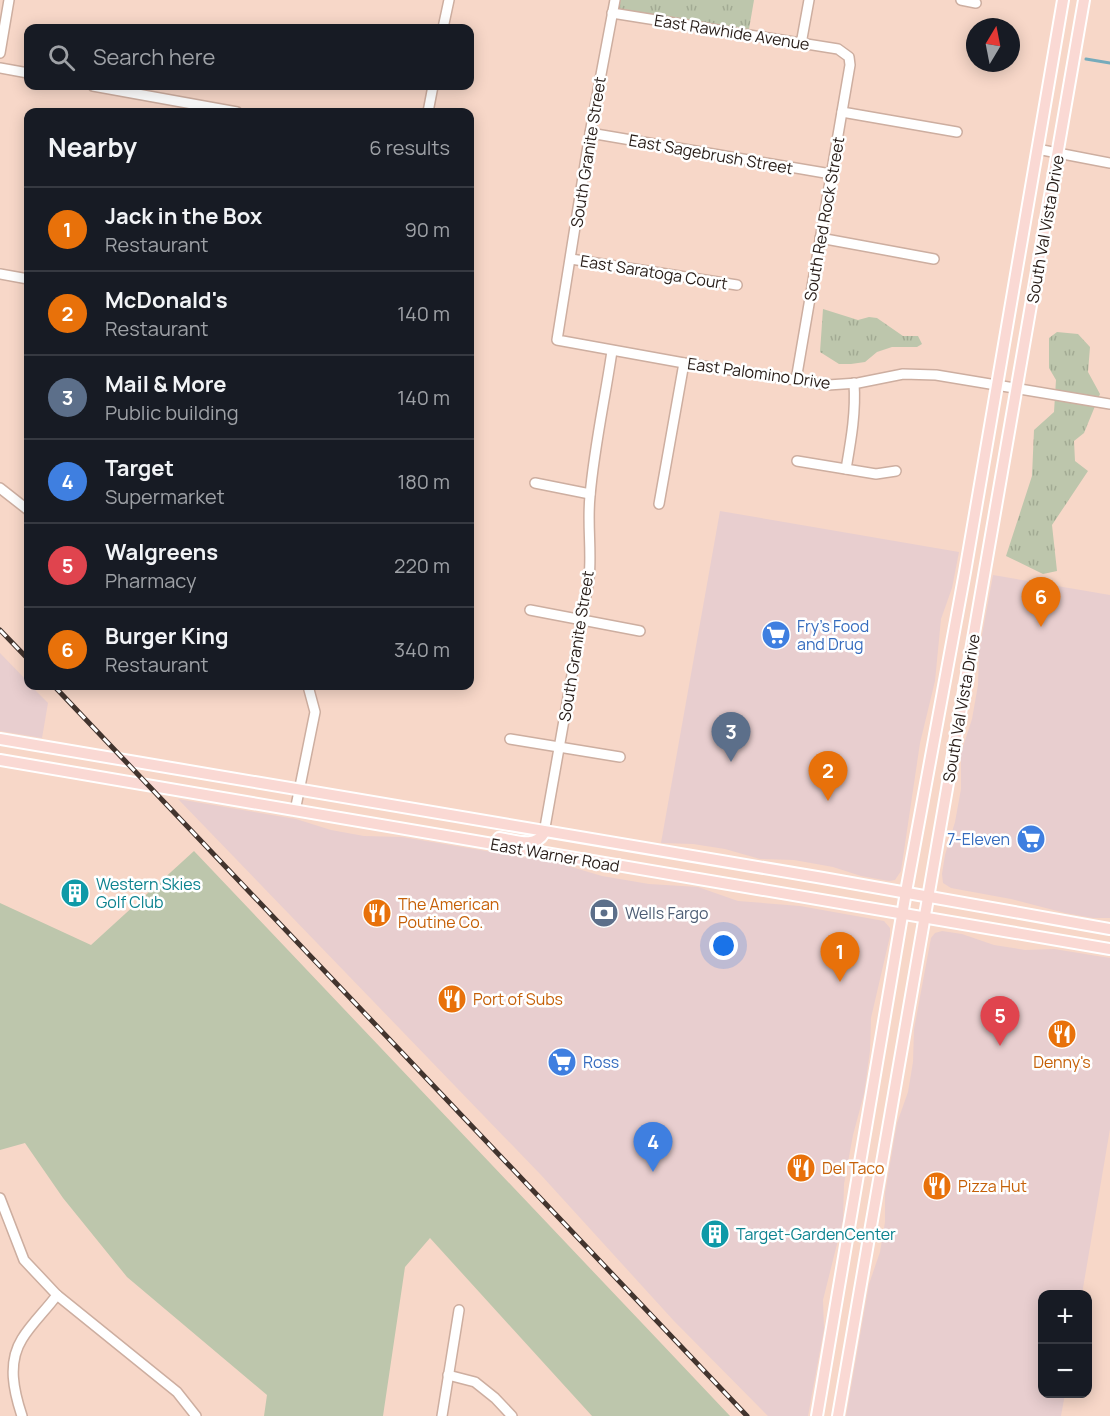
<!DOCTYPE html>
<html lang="en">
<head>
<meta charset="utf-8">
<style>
  :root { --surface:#171b24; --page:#20242c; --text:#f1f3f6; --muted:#9ea1a6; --line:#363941; --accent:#7c3aed }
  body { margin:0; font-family:Manrope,sans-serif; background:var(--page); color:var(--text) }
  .controls { position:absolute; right:18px; bottom:18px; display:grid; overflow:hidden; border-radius:12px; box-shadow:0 3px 15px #0003 }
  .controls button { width:54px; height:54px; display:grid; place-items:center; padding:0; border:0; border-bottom:2px solid var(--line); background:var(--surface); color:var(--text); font:30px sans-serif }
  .compass { position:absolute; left:966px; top:18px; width:54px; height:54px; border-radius:50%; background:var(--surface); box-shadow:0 3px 15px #0003; rotate:10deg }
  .you { position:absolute; left:724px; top:946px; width:21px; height:21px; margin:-15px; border:4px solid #fff; border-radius:50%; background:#1a73e8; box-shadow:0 0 0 9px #1a73e833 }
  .badge { display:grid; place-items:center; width:39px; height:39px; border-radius:50%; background:var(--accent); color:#fff; font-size:20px; font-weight:700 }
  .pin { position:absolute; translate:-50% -50px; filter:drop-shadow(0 2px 3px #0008) }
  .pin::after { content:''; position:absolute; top:32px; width:21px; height:18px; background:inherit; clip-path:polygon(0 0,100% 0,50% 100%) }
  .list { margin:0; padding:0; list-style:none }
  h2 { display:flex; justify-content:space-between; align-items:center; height:78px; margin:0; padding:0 24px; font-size:26px }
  h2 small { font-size:20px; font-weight:400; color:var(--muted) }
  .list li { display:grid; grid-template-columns:39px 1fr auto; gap:18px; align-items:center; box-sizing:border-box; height:84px; padding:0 24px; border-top:2px solid var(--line) }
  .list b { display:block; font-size:22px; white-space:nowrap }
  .list p { margin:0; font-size:20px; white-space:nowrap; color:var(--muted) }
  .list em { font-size:20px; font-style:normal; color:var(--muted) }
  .icon { flex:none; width:33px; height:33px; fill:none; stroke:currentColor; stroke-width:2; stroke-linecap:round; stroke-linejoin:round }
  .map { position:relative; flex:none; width:1110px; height:1416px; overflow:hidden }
  .search { position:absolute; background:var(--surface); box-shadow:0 3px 15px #0003; left:24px; top:24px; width:450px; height:66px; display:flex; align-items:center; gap:15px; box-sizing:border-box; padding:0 21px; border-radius:12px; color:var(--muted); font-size:22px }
  .panel { position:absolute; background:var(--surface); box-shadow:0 3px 15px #0003; left:24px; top:108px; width:450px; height:582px; border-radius:12px }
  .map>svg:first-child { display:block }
  .commercial { fill:#e8cecf }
  .grass { fill:#bdc6ac }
  .park { fill:url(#park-tufts) }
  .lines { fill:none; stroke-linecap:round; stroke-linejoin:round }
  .stream { stroke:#76abbb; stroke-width:3 }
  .minor-casing { stroke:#cdaea0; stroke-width:12 }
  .major-casing { stroke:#fff; stroke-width:14 }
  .minor { stroke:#fff; stroke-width:9 }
  .major { stroke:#fad9d4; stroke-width:10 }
  .rail-casing { stroke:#42342e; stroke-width:5 }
  .rail { stroke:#fff; stroke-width:3; stroke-dasharray:9; stroke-linecap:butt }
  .labels { text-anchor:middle; stroke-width:5; stroke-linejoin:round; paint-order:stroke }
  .street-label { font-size:16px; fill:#271c17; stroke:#fff }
  .shop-label { font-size:16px; fill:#366cbe; stroke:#fff; text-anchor:start }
  .culture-label { font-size:16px; fill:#0d838f; stroke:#fff; text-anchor:start }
  .food-label { font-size:16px; fill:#c56008; stroke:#fff; text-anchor:start }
  .service-label { font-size:16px; fill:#4e5e75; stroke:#fff; text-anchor:start }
</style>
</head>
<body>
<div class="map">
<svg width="1110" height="1416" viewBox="0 0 1110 1416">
  <defs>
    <pattern id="park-tufts" width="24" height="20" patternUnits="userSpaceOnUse" patternTransform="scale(1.5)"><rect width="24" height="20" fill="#bdc6ac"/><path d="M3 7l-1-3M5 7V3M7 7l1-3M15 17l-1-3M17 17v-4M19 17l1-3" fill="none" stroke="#a2aa93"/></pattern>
  </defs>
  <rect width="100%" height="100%" fill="#f7d7c8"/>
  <g class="commercial">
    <path d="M 720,511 L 959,552 L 952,588 L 941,619 L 935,681 L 920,743 L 901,871 L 895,880 L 889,881 L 861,876 L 833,867 L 794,860 L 760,859 L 725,849 L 693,844 L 661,843 Z"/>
    <path d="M 993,575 L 1110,595 L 1110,918 L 1093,918 L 1065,913 L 1011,899 L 951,888 L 943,883 L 942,874 L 945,855 L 955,822 L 961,789 L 961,753 L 972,719 L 978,685 L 979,651 Z"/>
    <path d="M 0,653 L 28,682 L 28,686 L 31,686 L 48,703 L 42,738 L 0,731 Z"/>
    <path d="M 178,799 L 296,819 L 331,830 L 364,836 L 402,837 L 558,863 L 602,876 L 649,884 L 698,887 L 738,901 L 800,906 L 884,921 L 890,928 L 890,936 L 871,1018 L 870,1051 L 864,1094 L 853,1135 L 844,1184 L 843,1220 L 823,1300 L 824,1329 L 808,1416 L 768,1416 L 674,1321 L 541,1175 Z"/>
    <path d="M 942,931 L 962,934 L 994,945 L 1025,950 L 1054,949 L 1110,958 L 1110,1129 L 1082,1294 L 1042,1294 L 1042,1394 L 1065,1394 L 1061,1416 L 846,1416 L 869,1284 L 880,1252 L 885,1222 L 885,1193 L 897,1123 L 908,1092 L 913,1062 L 914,1029 L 931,938 L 935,933 Z"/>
  </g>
  <path class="grass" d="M 194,851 L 660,1342 L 730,1416 L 592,1416 L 430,1238 L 405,1267 L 383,1416 L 264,1416 L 267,1395 L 127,1277 L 63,1198 L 25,1143 L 0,1150 L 0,903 L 91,945 Z"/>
  <g class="park">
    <path d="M 615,0 L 754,0 L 748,35 L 612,13 Z"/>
    <path d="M 823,309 L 858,320 L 869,317 L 877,318 L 903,336 L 918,336 L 922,344 L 917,347 L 892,347 L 877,352 L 865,362 L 851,364 L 839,364 L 820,352 Z"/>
    <path d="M 1057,332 L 1078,334 L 1090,347 L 1088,372 L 1100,394 L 1084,433 L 1074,441 L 1075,461 L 1088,471 L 1052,525 L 1057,571 L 1043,574 L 1006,556 L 1032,476 L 1034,430 L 1054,412 L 1056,380 L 1049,368 L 1049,338 Z"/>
  </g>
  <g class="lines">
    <path class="stream" d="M 1086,59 L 1110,63"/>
    <g class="minor-casing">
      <g id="minor">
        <path d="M 615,0 L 590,133 L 557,340 L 684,363 L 828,385 L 858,383 L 903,374 L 936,375 L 1110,404"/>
        <path d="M 961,0 L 976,3"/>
        <path d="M 612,13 L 838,49 L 849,57 L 850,65 L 796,380"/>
        <path d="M 443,28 L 449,0"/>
        <path d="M 801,44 L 809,0"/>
        <path d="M 0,53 L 9,0"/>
        <path d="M 0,68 L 28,73"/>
        <path d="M 93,86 L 237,112"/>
        <path d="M 428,112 L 433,86"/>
        <path d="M 842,112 L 957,132"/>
        <path d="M 590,133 L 831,174"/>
        <path d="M 1037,149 L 1110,163"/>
        <path d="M 820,238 L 934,259"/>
        <path d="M 571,259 L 737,285"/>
        <path d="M 0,274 L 28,279"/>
        <path d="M 797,461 L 876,474 L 896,471"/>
        <path d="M 846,469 C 851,440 856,413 854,383"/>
        <path d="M 535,483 L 590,494"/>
        <path d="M 0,488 L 28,510"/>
        <path d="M 659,504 L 684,363"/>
        <path d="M 530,610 L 640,631"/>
        <path d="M 510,739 L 620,757"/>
        <path d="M 295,811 L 315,712 L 308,686"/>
        <path d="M 544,833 L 589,579 C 592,551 587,524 590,496 C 594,448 605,399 612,351"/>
        <path d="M 0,1198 L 24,1260 L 57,1295 L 177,1392 L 196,1416"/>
        <path d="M 448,1375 L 475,1382 L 495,1398 L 512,1416"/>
        <path d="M 22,1416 C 14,1392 7,1363 22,1339 C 31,1324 46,1310 57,1295"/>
        <path d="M 442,1416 L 459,1310"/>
      </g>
    </g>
    <g class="major-casing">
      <g id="major">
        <path d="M 0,739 L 823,878 L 1110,929"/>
        <path d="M 0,760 L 1110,949"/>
        <path d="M 499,838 C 515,840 535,849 544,833"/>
        <path d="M 817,1416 L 906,892 L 965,572 L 1063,0"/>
        <path d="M 838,1416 L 1084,0"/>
      </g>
    </g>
    <use href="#minor" class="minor"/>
    <use href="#major" class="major"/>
    <g class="rail-casing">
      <g id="rail">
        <path d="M 0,630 L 28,659"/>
        <path d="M 54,686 L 747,1416"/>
      </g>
    </g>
    <use href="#rail" class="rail"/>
  </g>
  <defs>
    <g id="supermarket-disc" transform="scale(1.5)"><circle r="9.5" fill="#3f7fe0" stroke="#fff"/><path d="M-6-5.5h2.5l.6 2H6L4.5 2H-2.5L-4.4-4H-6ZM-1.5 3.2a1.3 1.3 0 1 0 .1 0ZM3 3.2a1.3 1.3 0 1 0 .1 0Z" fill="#fff"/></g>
    <g id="building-disc" transform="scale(1.5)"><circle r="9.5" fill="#0f9aa8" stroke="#fff"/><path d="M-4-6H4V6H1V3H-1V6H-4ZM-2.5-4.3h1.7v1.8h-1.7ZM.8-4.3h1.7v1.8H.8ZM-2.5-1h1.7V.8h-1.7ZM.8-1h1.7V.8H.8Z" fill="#fff"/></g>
    <g id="restaurant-disc" transform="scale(1.5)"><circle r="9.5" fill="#e8710a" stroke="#fff"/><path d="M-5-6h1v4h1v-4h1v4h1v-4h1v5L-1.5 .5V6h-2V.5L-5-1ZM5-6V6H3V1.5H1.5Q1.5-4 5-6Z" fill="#fff"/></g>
    <g id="bank-disc" transform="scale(1.5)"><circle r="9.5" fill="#5c6f8a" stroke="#fff"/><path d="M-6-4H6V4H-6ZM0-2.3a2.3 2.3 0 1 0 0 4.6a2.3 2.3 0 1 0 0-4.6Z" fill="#fff"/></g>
  </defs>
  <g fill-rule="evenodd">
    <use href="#supermarket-disc" x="776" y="635"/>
    <use href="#supermarket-disc" x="1031" y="839"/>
    <use href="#building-disc" x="75" y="893"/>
    <use href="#restaurant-disc" x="377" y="913"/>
    <use href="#bank-disc" x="604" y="913"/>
    <use href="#restaurant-disc" x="452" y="999"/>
    <use href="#restaurant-disc" x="1062" y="1034"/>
    <use href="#supermarket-disc" x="562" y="1062"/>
    <use href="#restaurant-disc" x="801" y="1168"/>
    <use href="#restaurant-disc" x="937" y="1186"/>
    <use href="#building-disc" x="715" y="1234"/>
  </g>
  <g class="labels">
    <g class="street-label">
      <text transform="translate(732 32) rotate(9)" y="6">East Rawhide Avenue</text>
      <text transform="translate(588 152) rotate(-81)" y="6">South Granite Street</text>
      <text transform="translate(711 154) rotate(10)" y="6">East Sagebrush Street</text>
      <text transform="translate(824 219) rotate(-80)" y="6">South Red Rock Street</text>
      <text transform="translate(1045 229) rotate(-80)" y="6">South Val Vista Drive</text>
      <text transform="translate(654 272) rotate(9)" y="6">East Saratoga Court</text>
      <text transform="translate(759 373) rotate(8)" y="6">East Palomino Drive</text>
      <text transform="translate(576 646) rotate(-81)" y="6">South Granite Street</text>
      <text transform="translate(961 708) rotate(-80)" y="6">South Val Vista Drive</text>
      <text transform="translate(555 855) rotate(10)" y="6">East Warner Road</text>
    </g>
    <g class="shop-label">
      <text x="797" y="632">Fry's Food<tspan x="797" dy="18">and Drug</tspan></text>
      <text x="1010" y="845" text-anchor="end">7-Eleven</text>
      <text x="583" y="1068">Ross</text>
    </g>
    <g class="culture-label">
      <text x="96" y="890">Western Skies<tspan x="96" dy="18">Golf Club</tspan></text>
      <text x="736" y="1240">Target-GardenCenter</text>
    </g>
    <g class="food-label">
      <text x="398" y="910">The American<tspan x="398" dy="18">Poutine Co.</tspan></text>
      <text x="473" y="1005">Port of Subs</text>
      <text x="1062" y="1068" text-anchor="middle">Denny's</text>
      <text x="822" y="1174">Del Taco</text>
      <text x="958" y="1192">Pizza Hut</text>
    </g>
    <g class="service-label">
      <text x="625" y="919">Wells Fargo</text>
    </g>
  </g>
</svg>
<div class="controls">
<button>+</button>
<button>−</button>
</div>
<svg class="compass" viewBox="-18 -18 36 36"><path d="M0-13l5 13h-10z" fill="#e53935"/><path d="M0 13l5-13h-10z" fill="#9ea1a6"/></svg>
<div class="you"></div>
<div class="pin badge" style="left:840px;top:982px;background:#e8710a">1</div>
<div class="pin badge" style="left:828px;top:801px;background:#e8710a">2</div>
<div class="pin badge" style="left:731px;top:762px;background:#5c6f8a">3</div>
<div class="pin badge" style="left:653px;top:1172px;background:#3f7fe0">4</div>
<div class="pin badge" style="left:1000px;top:1046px;background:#e0444e">5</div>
<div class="pin badge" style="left:1041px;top:627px;background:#e8710a">6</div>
<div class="search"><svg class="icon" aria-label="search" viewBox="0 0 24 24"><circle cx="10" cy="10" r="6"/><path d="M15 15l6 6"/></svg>Search here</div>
<section class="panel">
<h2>Nearby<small>6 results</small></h2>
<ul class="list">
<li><span class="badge" style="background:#e8710a">1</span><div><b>Jack in the Box</b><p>Restaurant</p></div><em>90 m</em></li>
<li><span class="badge" style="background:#e8710a">2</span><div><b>McDonald's</b><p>Restaurant</p></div><em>140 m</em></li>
<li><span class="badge" style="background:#5c6f8a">3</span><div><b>Mail &amp; More</b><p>Public building</p></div><em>140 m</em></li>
<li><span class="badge" style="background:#3f7fe0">4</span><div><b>Target</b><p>Supermarket</p></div><em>180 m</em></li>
<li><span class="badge" style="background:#e0444e">5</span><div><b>Walgreens</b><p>Pharmacy</p></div><em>220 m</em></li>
<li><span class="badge" style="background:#e8710a">6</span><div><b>Burger King</b><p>Restaurant</p></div><em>340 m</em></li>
</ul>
</section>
</div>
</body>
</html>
